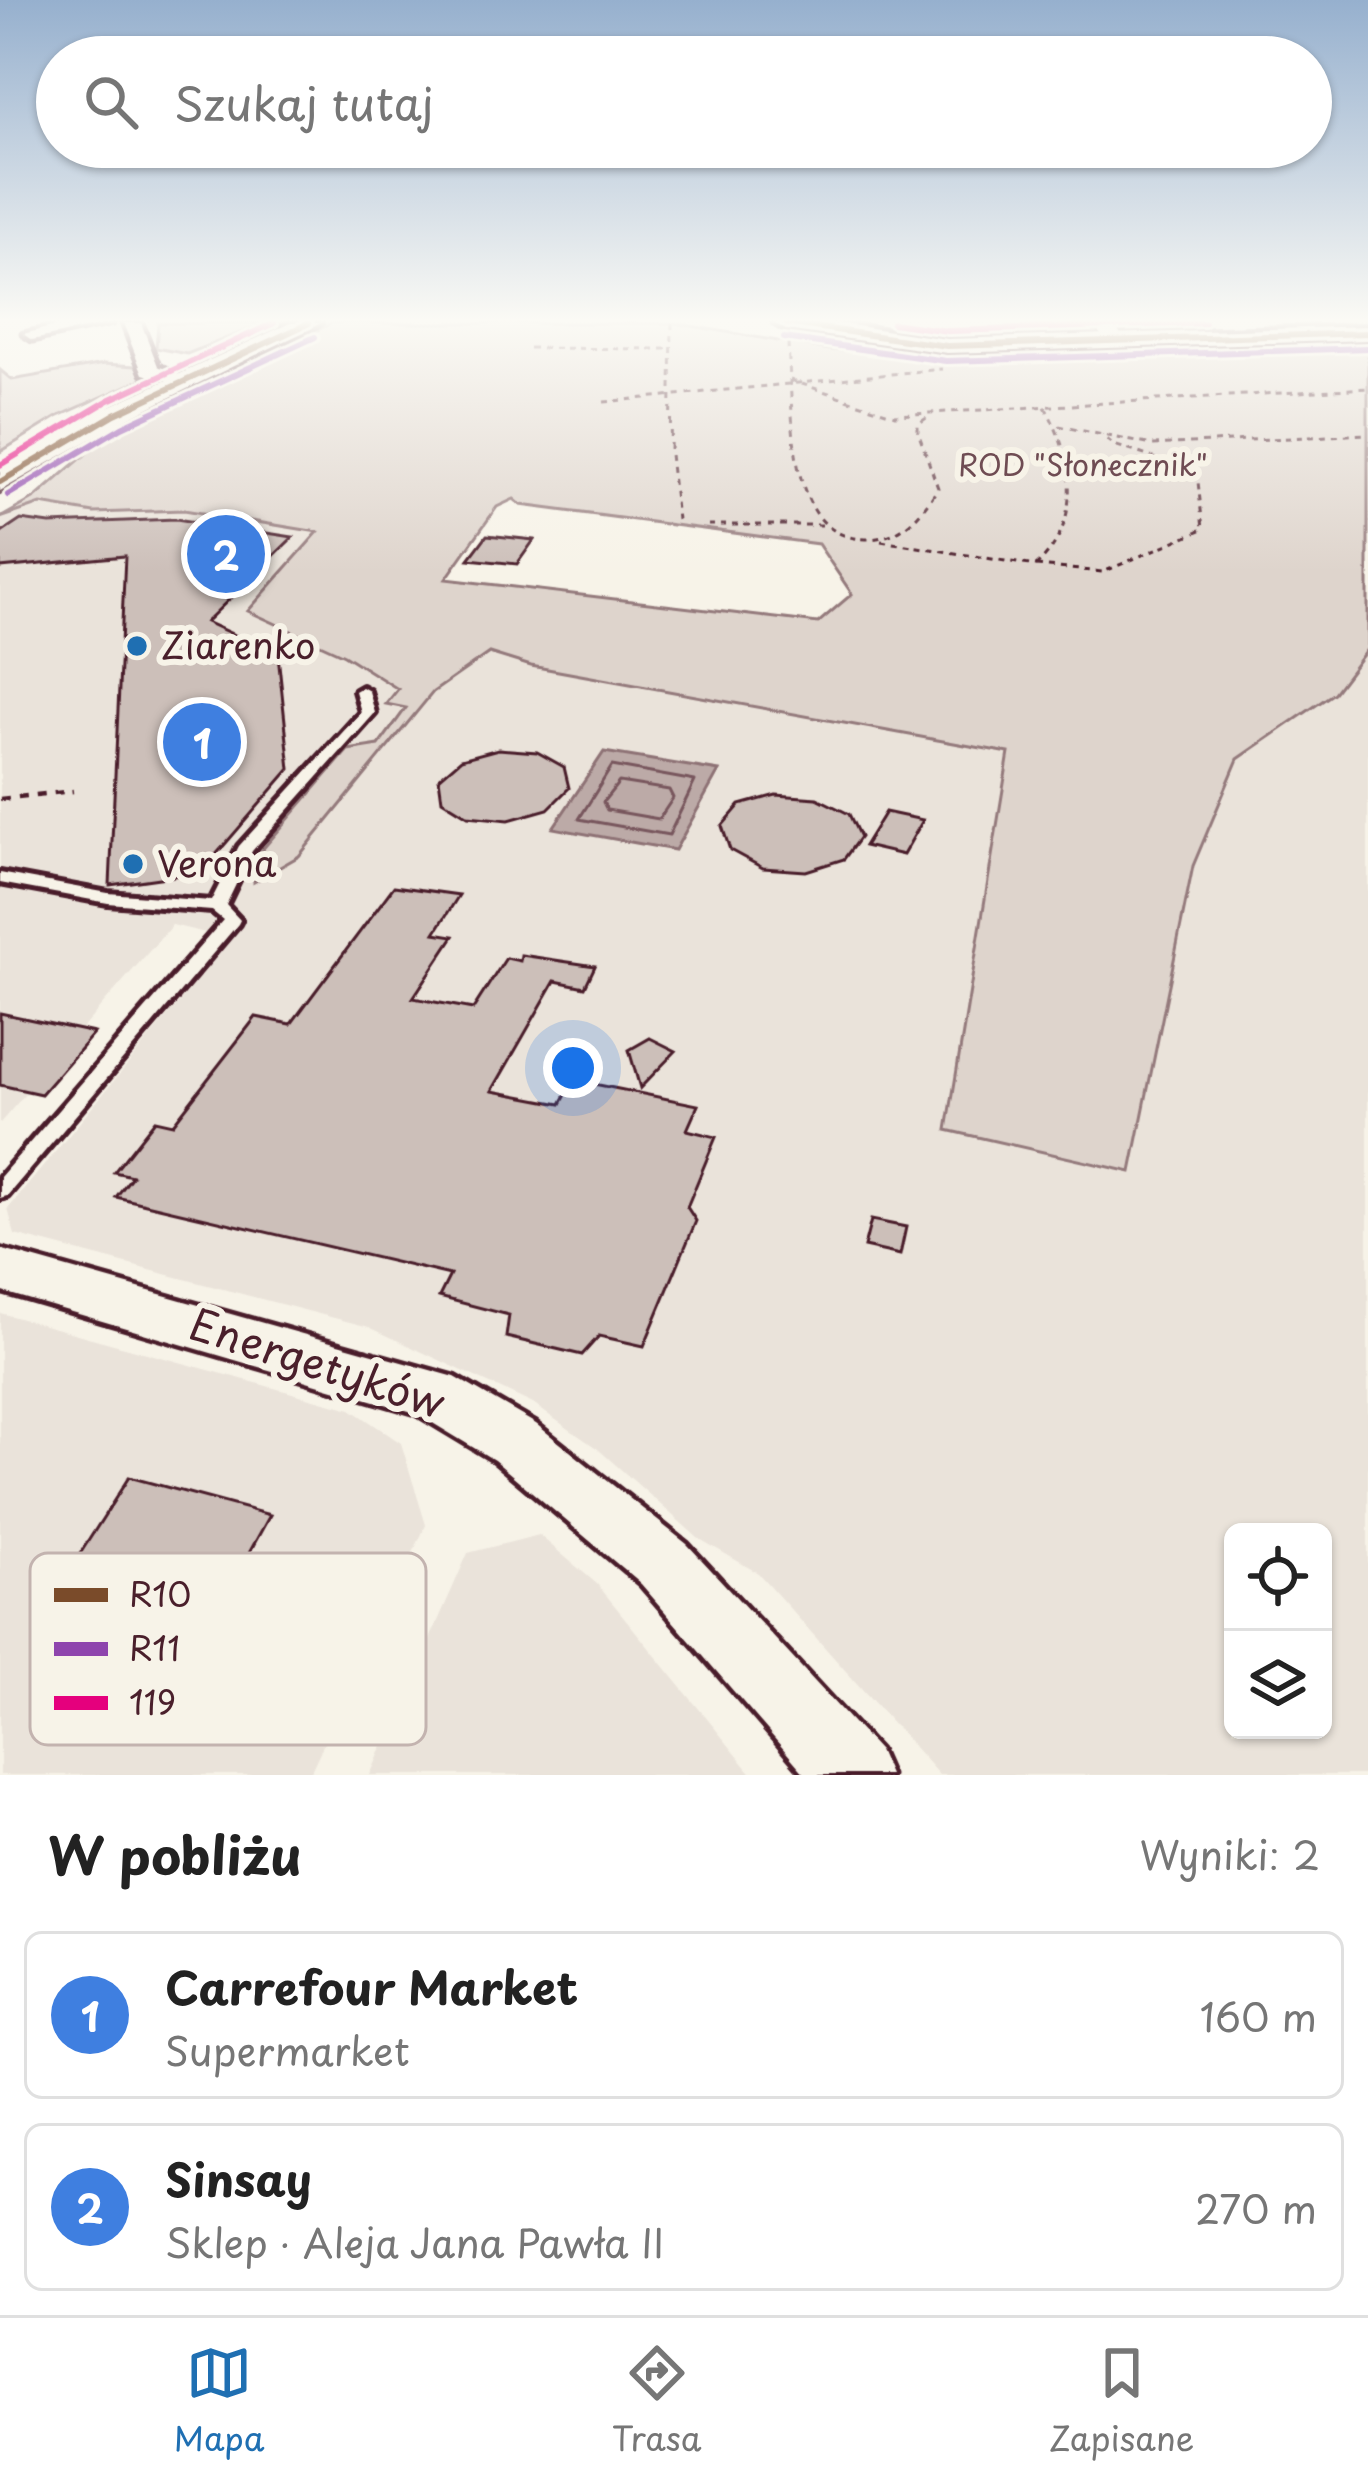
<!DOCTYPE html>
<html lang="pl">
<head>
<meta charset="utf-8">
<style>
  :root { --surface:#fff; --page:#f6f6f6; --text:#222; --muted:#767676; --line:#e0e0e0; --accent:#1f6fb2 }
  body { margin:0; font-family:"Playpen Sans",sans-serif; background:var(--page); color:var(--text) }
  .controls { position:absolute; right:36px; bottom:36px; display:grid; overflow:hidden; border-radius:18px; box-shadow:0 3px 9px #0004 }
  .controls button { width:108px; height:108px; display:grid; place-items:center; padding:0; border:0; border-bottom:3px solid var(--line); background:var(--surface); color:var(--text); font:60px sans-serif }
  .you { position:absolute; left:573px; top:1068px; width:42px; height:42px; margin:-30px; border:9px solid #fff; border-radius:50%; background:#1a73e8; box-shadow:0 0 0 18px #1a73e833 }
  .badge { display:grid; place-items:center; width:78px; height:78px; border-radius:50%; background:var(--accent); color:#fff; font-size:39px; font-weight:700 }
  .pin { position:absolute; translate:-50% -50%; border:6px solid #fff; box-shadow:0 3px 12px #0006 }
  .list { margin:0; padding:0; list-style:none }
  h2 { display:flex; justify-content:space-between; align-items:center; height:156px; margin:0; padding:0 48px; font-size:51px }
  h2 small { font-size:39px; font-weight:400; color:var(--muted) }
  .list li { display:grid; grid-template-columns:78px 1fr auto; gap:36px; align-items:center; box-sizing:border-box; height:168px; margin:0 24px 24px; padding:0 24px; border:3px solid var(--line); border-radius:18px }
  .list b { display:block; font-size:45px; white-space:nowrap }
  .list p { margin:0; font-size:39px; white-space:nowrap; color:var(--muted) }
  .list em { font-size:39px; font-style:normal; color:var(--muted) }
  .icon { flex:none; width:66px; height:66px; fill:none; stroke:currentColor; stroke-width:2; stroke-linecap:round; stroke-linejoin:round }
  .map { position:relative; flex:none; width:1368px; height:1775px; overflow:hidden }
  .search { position:absolute; background:var(--surface); box-shadow:0 3px 9px #0004; left:36px; right:36px; top:36px; height:132px; display:flex; align-items:center; gap:30px; box-sizing:border-box; padding:0 42px; border-radius:66px; color:var(--muted); font-size:45px }
  .sheet { height:540px; background:var(--surface) }
  nav { display:flex; justify-content:space-around; align-items:center; box-sizing:border-box; height:168px; border-top:3px solid var(--line); background:var(--surface); font-size:33px; color:var(--muted) }
  nav a { display:grid; justify-items:center; gap:6px }
  nav .on { color:var(--accent) }
  .map>svg:first-child { display:block }
  .built { fill:#eae3da; fill-rule:evenodd }
  .green { fill:#ded4cc; stroke:#947a7c; stroke-width:3; fill-rule:evenodd }
  .water { fill:#bcaaa7; stroke:#8e7275; stroke-width:3 }
  .lines { fill:none; stroke-linecap:round; stroke-linejoin:round }
  .shore { stroke:#78575d; stroke-width:3 }
  .building { fill:#ccbfb9; stroke:#4a1f2b; stroke-width:3 }
  .service-casing { stroke:#4a1f2b; stroke-width:10 }
  .minor-casing { stroke:#4a1f2b; stroke-width:9 }
  .tertiary-casing { stroke:#4a1f2b; stroke-width:9 }
  .path-far1 { stroke:#4a1f2b; stroke-width:3; stroke-dasharray:6 6; stroke-linecap:butt }
  .path { stroke:#4a1f2b; stroke-width:4.5; stroke-dasharray:9 9; stroke-linecap:butt }
  .service { fill:#f7f3e8; fill-rule:evenodd }
  .minor { fill:#f7f3e8; fill-rule:evenodd }
  .tertiary { fill:#f7f3e8; fill-rule:evenodd }
  .bus-1-casing { stroke:#f7f3e8; stroke-width:12 }
  .bus-2-casing { stroke:#f7f3e8; stroke-width:12 }
  .bus-3-casing { stroke:#f7f3e8; stroke-width:12 }
  .bus-1 { stroke:#7a4b2a; stroke-width:6 }
  .bus-2 { stroke:#8e44ad; stroke-width:6 }
  .bus-3 { stroke:#e5007d; stroke-width:6 }
  .poi-dot { fill:#1f6fb2; stroke:#f7f3e8; stroke-width:4.5 }
  .labels { text-anchor:middle; stroke-width:12; stroke-linejoin:round; paint-order:stroke }
  .far-park-label { font-size:30px; fill:#6f4c53; stroke:#f7f3e8 }
  .poi-label { font-size:36px; fill:#4a1f2b; stroke:#f7f3e8; text-anchor:start }
  .near-street-label { font-size:42px; fill:#4a1f2b; stroke:#f7f3e8 }
  .key { fill:#f7f3e8; stroke:#c3b3af; stroke-width:3 }
  .key-label { font-size:33px; fill:#4a1f2b }
</style>
</head>
<body>
<div class="map">
<svg width="1368" height="1775" viewBox="0 0 1368 1775">
  <rect width="100%" height="100%" fill="#f7f3e8"/>
  <filter id="ink" filterUnits="userSpaceOnUse"><feTurbulence type="fractalNoise" baseFrequency=".00833" numOctaves="2"/><feDisplacementMap in="SourceGraphic" scale="24" xChannelSelector="R" yChannelSelector="G"/><feConvolveMatrix kernelMatrix="1 2 1 2 8 2 1 2 1" color-interpolation-filters="sRGB"/></filter>
  <g filter="url(#ink)">
    <g class="built">
      <path d="M 35,498 L 188,504 L 343,526 L 433,692 L 489,653 L 531,666 L 1009,753 L 948,1130 L 1130,1171 L 1193,866 L 1238,759 L 1334,693 L 1368,648 L 1368,1775 L 939,1775 L 758,1573 L 698,1538 L 598,1449 L 533,1404 L 369,1327 L 15,1235 L 8,1209 L 231,939 L 172,925 L 0,1123 L 0,518 ZM 1233,1532 L 1323,1532 L 1323,1730 L 1233,1730 Z"/>
      <path d="M 0,1313 L 351,1409 L 401,1443 L 426,1525 L 309,1775 L 0,1775 Z"/>
      <path d="M 539,1535 L 597,1584 L 753,1775 L 370,1775 L 468,1553 Z"/>
    </g>
    <g class="green">
      <path d="M 158,323 L 265,323 L 187,354 L 156,348 Z"/>
      <path d="M 332,323 L 674,323 L 830,350 L 1001,362 L 1368,343 L 1368,648 L 1334,693 L 1238,759 L 1193,866 L 1131,1172 L 947,1130 L 1009,753 L 531,666 L 489,653 L 433,692 L 299,856 L 254,882 L 254,859 L 348,750 L 379,745 L 406,708 L 386,704 L 398,689 L 344,655 L 248,611 L 318,532 L 184,510 L 94,513 L 41,504 L 0,518 L 35,498 L 114,430 ZM 514,499 L 521,505 L 818,544 L 852,594 L 818,623 L 446,579 L 497,507 Z"/>
      <path d="M 104,364 L 136,366 L 148,376 L 57,417 L 0,452 L 0,370 L 12,380 Z"/>
    </g>
    <path class="water" d="M 604,752 L 719,771 L 675,850 L 553,828 Z"/>
    <g class="lines">
      <g class="shore">
        <path d="M 612,766 L 695,781 L 669,835 L 579,819 Z"/>
        <path d="M 619,782 L 669,790 L 673,798 L 659,819 L 607,810 L 603,802 Z"/>
      </g>
    </g>
    <g class="building">
      <path d="M 176,519 L 293,537 L 206,622 L 278,655 L 290,769 L 201,872 L 110,885 L 125,556 L 0,568 L 0,534 L 21,520 L 50,524 Z"/>
      <path d="M 487,535 L 515,538 L 534,540 L 517,564 L 469,559 Z"/>
      <path d="M 498,749 L 537,752 L 564,767 L 569,788 L 548,809 L 509,820 L 468,816 L 442,800 L 439,778 L 461,759 Z"/>
      <path d="M 776,795 L 817,798 L 849,814 L 860,837 L 844,859 L 806,871 L 763,868 L 730,850 L 722,826 L 740,805 Z"/>
      <path d="M 885,812 L 923,820 L 903,855 L 864,846 Z"/>
      <path d="M 394,886 L 459,895 L 435,933 L 454,936 L 413,998 L 473,1009 L 506,958 L 520,961 L 521,955 L 595,966 L 585,987 L 555,981 L 492,1091 L 561,1104 L 574,1080 L 698,1105 L 687,1130 L 716,1137 L 687,1207 L 696,1221 L 644,1346 L 599,1336 L 582,1355 L 506,1337 L 509,1315 L 439,1297 L 450,1275 L 116,1197 L 132,1176 L 114,1172 L 155,1120 L 173,1124 L 256,1017 L 291,1024 Z"/>
      <path d="M 0,1013 L 94,1033 L 41,1094 L 0,1085 Z"/>
      <path d="M 650,1038 L 676,1051 L 640,1088 L 629,1050 Z"/>
      <path d="M 871,1220 L 906,1227 L 900,1255 L 864,1247 Z"/>
      <path d="M 129,1477 L 270,1515 L 210,1624 L 62,1582 Z"/>
    </g>
    <g class="lines">
      <g class="service-casing">
        <path id="service" d="M 362,687 L 369,691 L 375,713 L 252,851 L 226,905 L 240,920 L 238,924 L 7,1196 L 0,1198 L 0,1177 L 223,920 L 212,911 L 108,903 L 0,883 L 0,873 L 108,893 L 211,901 L 239,846 L 361,712 L 355,691 Z"/>
      </g>
      <g class="minor-casing">
        <g id="minor">
          <path d="M 67,323 L 112,323 L 32,340 L 23,334 Z"/>
          <path d="M 123,323 L 141,323 L 158,366 L 187,378 L 187,386 L 143,374 Z"/>
          <path d="M 1089,323 L 1109,323 L 1129,342 L 1113,346 Z"/>
        </g>
      </g>
      <g class="tertiary-casing">
        <g id="tertiary">
          <path d="M 290,323 L 321,323 L 124,420 L 0,491 L 0,470 L 106,408 Z"/>
          <path d="M 774,323 L 836,323 L 947,339 L 1368,326 L 1368,340 L 947,353 L 786,330 Z"/>
          <path d="M 0,1249 L 455,1377 L 536,1424 L 687,1544 L 878,1750 L 889,1775 L 806,1775 L 641,1584 L 494,1460 L 416,1413 L 0,1291 Z"/>
        </g>
      </g>
      <g class="path-far1">
        <path d="M 672,323 L 670,454 L 677,520"/>
        <path d="M 788,344 L 790,380 L 895,415 L 1368,388"/>
        <path d="M 529,348 L 671,349"/>
        <path d="M 790,380 C 794,435 791,538 866,539 C 901,539 920,516 938,488 L 918,432 L 918,424 L 928,417"/>
        <path d="M 604,402 L 942,369"/>
        <path d="M 1059,426 L 1152,445 L 1368,434"/>
        <path d="M 708,525 L 822,525"/>
        <path d="M 881,541 L 1036,566 C 1084,522 1074,457 1044,405"/>
        <path d="M 1036,566 L 1103,572 L 1203,529 L 1197,472 L 1114,445 L 1102,435"/>
      </g>
      <path class="path" d="M 0,799 L 73,791"/>
      <use href="#service" class="service"/>
      <use href="#minor" class="minor"/>
      <use href="#tertiary" class="tertiary"/>
      <g class="bus-1-casing">
        <g id="bus-1">
          <path d="M 786,323 L 947,346 L 1368,333"/>
          <path d="M 0,482 L 115,414 L 309,323"/>
        </g>
      </g>
      <g class="bus-2-casing">
        <g id="bus-2">
          <path d="M 784,338 L 946,361 L 1368,348"/>
          <path d="M 8,495 L 122,427 L 315,337"/>
        </g>
      </g>
      <g class="bus-3-casing">
        <g id="bus-3">
          <path d="M 892,323 L 948,331 L 1204,323"/>
          <path d="M 0,465 L 109,400 L 274,323"/>
        </g>
      </g>
      <use href="#bus-1" class="bus-1"/>
      <use href="#bus-2" class="bus-2"/>
      <use href="#bus-3" class="bus-3"/>
    </g>
  </g>
  <linearGradient id="sky" x2="0" y2="1"><stop stop-color="#96b0ce"/><stop offset="0.56" stop-color="#fbfaf5"/><stop offset="1" stop-color="#fbfaf5" stop-opacity="0"/></linearGradient>
  <rect width="1368" height="572" fill="url(#sky)"/>
  <g class="poi-dot">
    <circle cx="137" cy="646" r="12"/>
    <circle cx="133" cy="864" r="12"/>
  </g>
  <g class="labels">
    <g class="far-park-label">
      <text x="1083" y="476">ROD "Słonecznik"</text>
    </g>
    <g class="poi-label">
      <text x="161" y="659">Ziarenko</text>
      <text x="157" y="877">Verona</text>
    </g>
    <g class="near-street-label">
      <text transform="translate(317 1364) rotate(18)" y="15">Energetyków</text>
    </g>
  </g>
  <rect x="30" y="1553" width="396" height="192" rx="18" class="key"/>
  <rect x="54" y="1588" width="54" height="14" fill="#7a4b2a"/>
  <rect x="54" y="1642" width="54" height="14" fill="#8e44ad"/>
  <rect x="54" y="1696" width="54" height="14" fill="#e5007d"/>
  <g class="key-label">
    <text x="129" y="1607">R10</text>
    <text x="129" y="1661">R11</text>
    <text x="129" y="1715">119</text>
  </g>
</svg>
<div class="controls">
<button><svg class="icon" aria-label="locate" viewBox="0 0 24 24"><circle cx="12" cy="12" r="6"/><path d="M12 2v4M12 18v4M2 12h4M18 12h4"/></svg></button>
<button><svg class="icon" aria-label="layers" viewBox="0 0 24 24"><path d="M12 4l9 5-9 5-9-5zM3 14l9 5 9-5"/></svg></button>
</div>
<div class="you"></div>
<div class="pin badge" style="left:202px;top:742px;background:#3f7fe0">1</div>
<div class="pin badge" style="left:226px;top:554px;background:#3f7fe0">2</div>
<div class="search"><svg class="icon" aria-label="search" viewBox="0 0 24 24"><circle cx="10" cy="10" r="6"/><path d="M15 15l6 6"/></svg>Szukaj tutaj</div>
</div>
<section class="sheet">
<h2>W pobliżu<small>Wyniki: 2</small></h2>
<ul class="list">
<li><span class="badge" style="background:#3f7fe0">1</span><div><b>Carrefour Market</b><p>Supermarket</p></div><em>160 m</em></li>
<li><span class="badge" style="background:#3f7fe0">2</span><div><b>Sinsay</b><p>Sklep · Aleja Jana Pawła II</p></div><em>270 m</em></li>
</ul>
</section>
<nav>
<a class="on"><svg class="icon" aria-label="map" viewBox="0 0 24 24"><path d="M3 6l6-2 6 2 6-2v14l-6 2-6-2-6 2zM9 4v14M15 6v14"/></svg>Mapa</a>
<a><svg class="icon" aria-label="directions" viewBox="0 0 24 24"><path d="M12 3l9 9-9 9-9-9zM9 14v-3h6M13 9l2 2-2 2"/></svg>Trasa</a>
<a><svg class="icon" aria-label="saved" viewBox="0 0 24 24"><path d="M7 4h10v16l-5-4-5 4z"/></svg>Zapisane</a>
</nav>
</body>
</html>
